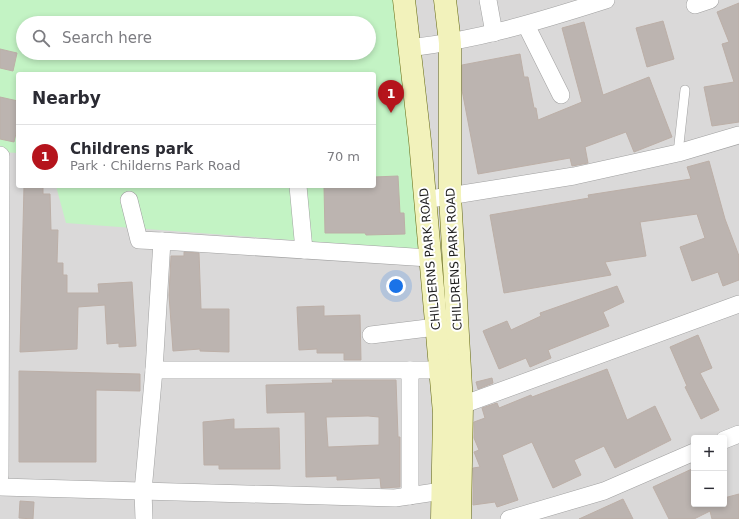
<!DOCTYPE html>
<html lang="en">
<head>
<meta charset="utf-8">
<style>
  :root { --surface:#fff; --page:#f2f2f3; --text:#2b2b33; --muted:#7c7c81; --line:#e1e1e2; --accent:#b5141c }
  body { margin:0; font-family:"DejaVu Sans",sans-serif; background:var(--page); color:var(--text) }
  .controls { position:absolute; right:12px; bottom:12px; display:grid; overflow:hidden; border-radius:4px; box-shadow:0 2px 6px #0003 }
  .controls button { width:36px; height:36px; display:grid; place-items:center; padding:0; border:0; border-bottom:1px solid var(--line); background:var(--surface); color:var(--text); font:20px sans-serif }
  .you { position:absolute; left:396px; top:286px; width:14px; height:14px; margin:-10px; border:3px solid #fff; border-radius:50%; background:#1a73e8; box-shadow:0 0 0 6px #1a73e833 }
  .badge { display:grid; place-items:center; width:26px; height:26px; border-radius:50%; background:var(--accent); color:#fff; font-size:13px; font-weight:700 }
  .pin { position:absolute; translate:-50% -33px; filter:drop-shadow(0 1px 2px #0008) }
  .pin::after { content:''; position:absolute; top:21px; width:14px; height:12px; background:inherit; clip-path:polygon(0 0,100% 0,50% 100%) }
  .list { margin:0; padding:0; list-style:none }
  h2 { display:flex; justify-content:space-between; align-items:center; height:52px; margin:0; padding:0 16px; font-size:17px }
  h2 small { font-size:13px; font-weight:400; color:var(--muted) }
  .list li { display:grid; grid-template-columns:26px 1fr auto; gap:12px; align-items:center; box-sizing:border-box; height:64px; padding:0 16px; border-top:1px solid var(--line) }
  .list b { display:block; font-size:15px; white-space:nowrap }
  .list p { margin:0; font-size:13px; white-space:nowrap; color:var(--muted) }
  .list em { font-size:13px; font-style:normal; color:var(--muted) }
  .icon { flex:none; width:22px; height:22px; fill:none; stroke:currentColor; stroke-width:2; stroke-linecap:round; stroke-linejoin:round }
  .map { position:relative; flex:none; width:739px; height:519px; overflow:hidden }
  .search { position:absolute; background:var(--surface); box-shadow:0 2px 6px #0003; left:16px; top:16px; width:360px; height:44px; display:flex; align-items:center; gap:10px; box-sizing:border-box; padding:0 14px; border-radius:22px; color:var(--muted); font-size:15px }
  .panel { position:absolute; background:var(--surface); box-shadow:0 2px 6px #0003; left:16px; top:72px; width:360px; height:116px; border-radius:4px }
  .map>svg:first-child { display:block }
  .residential { fill:#dad9d9; fill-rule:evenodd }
  .park { fill:#c3f3c4; fill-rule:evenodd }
  .building { fill:#bcb4b0; stroke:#bcafa7; fill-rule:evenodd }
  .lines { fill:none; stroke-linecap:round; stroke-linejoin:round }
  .lane-casing { stroke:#a0a0a0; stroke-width:10 }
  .street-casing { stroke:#a0a0a0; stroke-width:18 }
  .secondary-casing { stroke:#62670f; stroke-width:23 }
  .lane { stroke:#fff; stroke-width:9 }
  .street { stroke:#fff; stroke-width:17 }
  .secondary { stroke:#f2f2bb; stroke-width:22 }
  .labels { text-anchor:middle; stroke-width:4; stroke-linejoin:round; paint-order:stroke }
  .street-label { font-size:12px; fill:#1c1c1c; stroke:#fff }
</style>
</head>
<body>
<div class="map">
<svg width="739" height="519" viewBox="0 0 739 519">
  <rect width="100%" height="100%" fill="#ece9e3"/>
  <path class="residential" d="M 0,0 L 739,0 L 739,519 L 0,519 ZM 23,23 L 369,23 L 369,53 L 23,53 ZM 18,74 L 374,74 L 374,186 L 18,186 ZM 694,438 L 724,438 L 724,504 L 694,504 Z"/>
  <path class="park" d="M 0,0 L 394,0 L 425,250 L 66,223 L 56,186 L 374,186 L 374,74 L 18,74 L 18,153 L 0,152 ZM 23,23 L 369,23 L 369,53 L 23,53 Z"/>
  <g class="building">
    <path d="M 739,3 L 739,122 L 712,126 L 704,87 L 734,82 L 722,44 L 729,42 L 717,12 Z"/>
    <path d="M 663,21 L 674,59 L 647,67 L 636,28 Z"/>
    <path d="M 584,22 L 603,95 L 649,77 L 672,137 L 634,152 L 626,132 L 585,147 L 588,163 L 572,166 L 570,158 L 478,174 L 462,90 L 462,65 L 520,54 L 524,77 L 528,77 L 534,108 L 536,108 L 538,120 L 582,102 L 562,28 Z"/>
    <path d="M 0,49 L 17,53 L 13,71 L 0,68 Z"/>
    <path d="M 0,97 L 18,101 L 18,125 L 14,142 L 0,139 Z"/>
    <path d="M 709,161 L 725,219 L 739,256 L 739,280 L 723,286 L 718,272 L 692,281 L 680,247 L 705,238 L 697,214 L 640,222 L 646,256 L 605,262 L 611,275 L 504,293 L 490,215 L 589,198 L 588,195 L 691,179 L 687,167 Z"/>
    <path d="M 398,176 L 400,213 L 404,213 L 405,234 L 366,235 L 365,233 L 325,233 L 324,186 L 374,186 L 374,177 Z"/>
    <path d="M 24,186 L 43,186 L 43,194 L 50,194 L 51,230 L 58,230 L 57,263 L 63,263 L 63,275 L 67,275 L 67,293 L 99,293 L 98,284 L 132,282 L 136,346 L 119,347 L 119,343 L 107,344 L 105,305 L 78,307 L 77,349 L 20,352 Z"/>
    <path d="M 184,252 L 199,253 L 201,309 L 229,309 L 229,352 L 200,351 L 200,349 L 173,351 L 169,295 L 171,256 L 184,256 Z"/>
    <path d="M 617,286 L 624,302 L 603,312 L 609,326 L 548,350 L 551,358 L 530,367 L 526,358 L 499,369 L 483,331 L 507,321 L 511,330 L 541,316 L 540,313 Z"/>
    <path d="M 324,306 L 324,316 L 360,315 L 361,360 L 344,360 L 344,353 L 317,353 L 317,349 L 299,350 L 297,307 Z"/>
    <path d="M 698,335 L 712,368 L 700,373 L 719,410 L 701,419 L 685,387 L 687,386 L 670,347 Z"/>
    <path d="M 607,369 L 627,420 L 655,406 L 671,440 L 615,468 L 604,446 L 574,460 L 581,475 L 553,488 L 532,442 L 502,455 L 518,500 L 497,507 L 495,502 L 473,505 L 473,468 L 480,467 L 474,452 L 479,450 L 474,438 L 474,422 L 485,418 L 482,408 L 497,403 L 499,408 L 531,395 L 532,397 Z"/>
    <path d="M 19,371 L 140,374 L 140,391 L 96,390 L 96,462 L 19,462 Z"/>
    <path d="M 492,378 L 493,383 L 478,389 L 476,382 Z"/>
    <path d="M 332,380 L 396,380 L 398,437 L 400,437 L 400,487 L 381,488 L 380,478 L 337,480 L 337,476 L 306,477 L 305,412 L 267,413 L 266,385 L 333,383 ZM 368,416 L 379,417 L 379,445 L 328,447 L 326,417 Z"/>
    <path d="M 234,419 L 234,429 L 279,428 L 280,469 L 219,469 L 219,465 L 204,465 L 203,422 Z"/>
    <path d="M 694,468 L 694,504 L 724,504 L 724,498 L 739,494 L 739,519 L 712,519 L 710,511 L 694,519 L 669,519 L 653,487 Z"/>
    <path d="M 623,499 L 633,519 L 579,519 Z"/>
    <path d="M 20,501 L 34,502 L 33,519 L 19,518 Z"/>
  </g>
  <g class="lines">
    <g class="lane-casing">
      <path id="lane" d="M 678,153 L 685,90"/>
    </g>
    <g class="street-casing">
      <g id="street">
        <path d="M 488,0 L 494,33"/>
        <path d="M 695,5 L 710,0"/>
        <path d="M 526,25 L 561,95"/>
        <path d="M 409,48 C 478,40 540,21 606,0"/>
        <path d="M 0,155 L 1,156 L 0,476"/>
        <path d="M 298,186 L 304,250"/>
        <path d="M 129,200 L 139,240 L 162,241"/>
        <path d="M 424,200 L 574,176 L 678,153 L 739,135"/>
        <path d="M 371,335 L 436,327"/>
        <path d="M 154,370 L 440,370"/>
        <path d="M 410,370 L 410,496"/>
        <path d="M 462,405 L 739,304"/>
        <path d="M 724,440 L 739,434"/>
        <path d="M 0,487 L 395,498 L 442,491"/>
        <path d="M 144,519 L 143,491 L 154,370 L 162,241 L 429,258"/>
        <path d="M 509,519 L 604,491 L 694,452"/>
      </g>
    </g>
    <g class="secondary-casing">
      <g id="secondary">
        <path d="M 404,0 L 420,141 L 444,413 L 442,519"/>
        <path d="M 445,0 L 450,43 L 450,196 L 462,405 L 460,519"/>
      </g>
    </g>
    <use href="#lane" class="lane"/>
    <use href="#street" class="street"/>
    <use href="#secondary" class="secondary"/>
  </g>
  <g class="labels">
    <g class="street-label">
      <text transform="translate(430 259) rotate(-95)" y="4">CHILDERNS PARK ROAD</text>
      <text transform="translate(454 259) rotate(-93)" y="4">CHILDRENS PARK ROAD</text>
    </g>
  </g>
</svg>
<div class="controls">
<button>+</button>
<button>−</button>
</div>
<div class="you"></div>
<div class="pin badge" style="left:391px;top:113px">1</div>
<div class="search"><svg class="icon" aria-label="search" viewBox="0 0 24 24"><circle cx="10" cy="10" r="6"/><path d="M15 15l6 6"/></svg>Search here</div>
<section class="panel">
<h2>Nearby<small></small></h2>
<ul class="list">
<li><span class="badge">1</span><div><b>Childrens park</b><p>Park · Childerns Park Road</p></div><em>70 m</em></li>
</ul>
</section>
</div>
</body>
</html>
